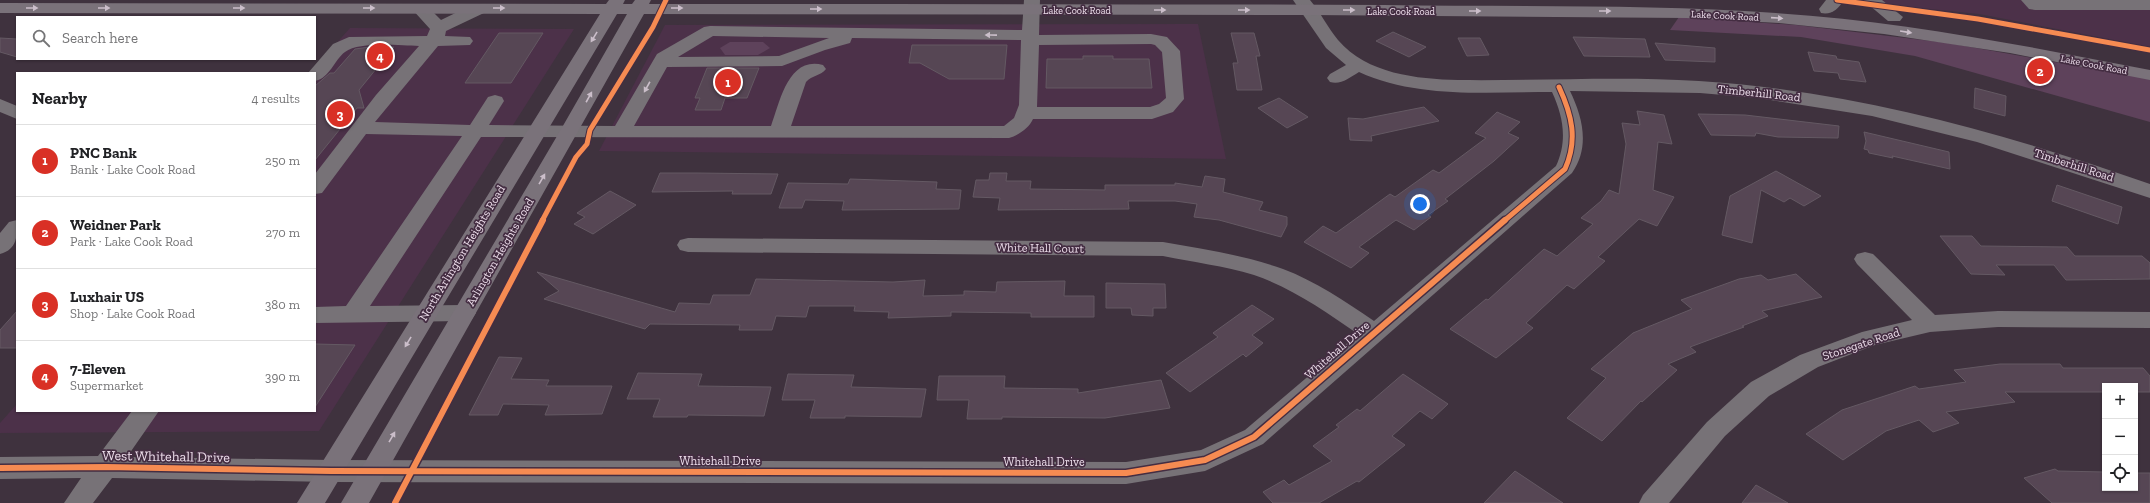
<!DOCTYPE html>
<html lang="en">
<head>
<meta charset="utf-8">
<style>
  :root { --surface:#fff; --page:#f6f6f6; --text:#202124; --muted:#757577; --line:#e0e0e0; --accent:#d93025 }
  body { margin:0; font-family:"Zilla Slab",serif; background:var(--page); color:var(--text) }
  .controls { position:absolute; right:12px; bottom:12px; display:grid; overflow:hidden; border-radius:0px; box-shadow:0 1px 3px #0004 }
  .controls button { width:36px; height:36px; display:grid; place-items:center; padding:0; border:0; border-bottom:1px solid var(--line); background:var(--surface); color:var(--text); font:20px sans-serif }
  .you { position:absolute; left:1420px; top:204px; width:14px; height:14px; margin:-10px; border:3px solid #fff; border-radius:50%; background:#1a73e8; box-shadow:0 0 0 6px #1a73e833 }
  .badge { display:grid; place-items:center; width:26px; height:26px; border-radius:50%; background:var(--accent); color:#fff; font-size:13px; font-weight:700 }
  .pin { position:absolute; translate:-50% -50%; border:2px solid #fff; box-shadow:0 1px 4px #0006 }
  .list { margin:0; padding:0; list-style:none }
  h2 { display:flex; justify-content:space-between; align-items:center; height:52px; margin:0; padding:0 16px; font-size:17px }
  h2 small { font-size:13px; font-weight:400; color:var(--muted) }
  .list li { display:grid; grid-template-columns:26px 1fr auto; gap:12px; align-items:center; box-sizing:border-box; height:72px; padding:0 16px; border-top:1px solid var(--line) }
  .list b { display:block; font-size:15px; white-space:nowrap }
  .list p { margin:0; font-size:13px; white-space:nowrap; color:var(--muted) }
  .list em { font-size:13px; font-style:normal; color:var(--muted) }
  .icon { flex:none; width:22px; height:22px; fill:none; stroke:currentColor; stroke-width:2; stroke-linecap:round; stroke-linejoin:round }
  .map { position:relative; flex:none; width:2150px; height:503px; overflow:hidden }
  .search { position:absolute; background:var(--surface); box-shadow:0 1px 3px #0004; left:16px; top:16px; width:300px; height:44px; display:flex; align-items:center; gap:10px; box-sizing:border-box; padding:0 14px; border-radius:0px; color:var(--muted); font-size:15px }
  .panel { position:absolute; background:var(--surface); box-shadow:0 1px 3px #0004; left:16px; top:72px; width:300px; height:340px; border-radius:0px }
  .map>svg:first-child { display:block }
  .built { fill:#4c3149 }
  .green { fill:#5e425b }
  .building { fill:#564654; stroke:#645963 }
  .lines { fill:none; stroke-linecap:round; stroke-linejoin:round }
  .minor { fill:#777277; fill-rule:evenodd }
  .major { fill:#7a727a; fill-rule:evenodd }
  .cycleway-far1-casing { stroke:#442d42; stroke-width:7 }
  .cycleway-casing { stroke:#442d42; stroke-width:9 }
  .cycleway-far1 { stroke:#f68b52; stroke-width:5 }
  .cycleway { stroke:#f68b52; stroke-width:6 }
  .oneway { fill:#cbbeca }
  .oneway2 { fill:#cabec9 }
  .labels { text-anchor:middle; stroke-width:3.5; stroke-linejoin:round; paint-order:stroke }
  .far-street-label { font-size:10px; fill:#eedfec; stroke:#442d42 }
  .street-label { font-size:12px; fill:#eedfec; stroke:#442d42 }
  .near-street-label { font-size:14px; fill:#eedfec; stroke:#442d42 }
</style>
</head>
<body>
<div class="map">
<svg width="2150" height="503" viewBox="0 0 2150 503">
  <rect width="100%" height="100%" fill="#3f323e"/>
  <g class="built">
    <path d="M 1841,0 L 2150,0 L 2150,47 L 1979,14 Z"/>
    <path d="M 1198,24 L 1226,159 L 599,151 L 665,25 Z"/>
    <path d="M 350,28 L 574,29 L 319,431 L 0,433 L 0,423 L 17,404 L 17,411 L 315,411 L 315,73 L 310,73 Z"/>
  </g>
  <g class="green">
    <path d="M 1679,17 L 1796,25 L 1948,43 L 2150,79 L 2150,122 L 1915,56 L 1801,37 L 1670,30 Z"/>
    <path d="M 730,42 L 763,42 L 770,48 L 758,55 L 725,55 L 720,48 Z"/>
  </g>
  <g class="building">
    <path d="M 1393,32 L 1426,47 L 1409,57 L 1376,41 Z"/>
    <path d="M 499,33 L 543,33 L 511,83 L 465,83 Z"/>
    <path d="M 1231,33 L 1254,33 L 1260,56 L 1256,56 L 1262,90 L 1237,90 L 1233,63 L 1238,63 Z"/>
    <path d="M 1573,37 L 1645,39 L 1650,57 L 1584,56 Z"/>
    <path d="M 0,38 L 17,39 L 17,57 L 0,52 Z"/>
    <path d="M 1458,38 L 1480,38 L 1489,55 L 1467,56 Z"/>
    <path d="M 1655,43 L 1715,48 L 1715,62 L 1665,60 Z"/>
    <path d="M 912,45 L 1007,45 L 1004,79 L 949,79 L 920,63 L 909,63 Z"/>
    <path d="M 370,47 L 394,47 L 359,90 L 364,108 L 357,108 L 315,160 L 315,86 L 330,73 L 334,73 L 355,49 Z"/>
    <path d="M 1808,52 L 1836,56 L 1837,59 L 1859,62 L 1866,82 L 1840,79 L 1838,73 L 1814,71 Z"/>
    <path d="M 1083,56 L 1113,56 L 1113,59 L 1149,59 L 1152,88 L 1046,88 L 1047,59 L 1083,59 Z"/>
    <path d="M 707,68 L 759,68 L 747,98 L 725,98 L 721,110 L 695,110 L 700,98 L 695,98 Z"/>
    <path d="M 1975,88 L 2006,96 L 2005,116 L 1974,108 Z"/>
    <path d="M 1279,98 L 1308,117 L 1287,128 L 1258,108 Z"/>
    <path d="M 1424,107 L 1439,121 L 1371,136 L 1372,141 L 1350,140 L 1348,118 L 1363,119 Z"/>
    <path d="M 1637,111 L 1664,115 L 1672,144 L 1658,142 L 1653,190 L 1674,197 L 1657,226 L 1639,219 L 1598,257 L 1605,261 L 1574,289 L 1567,285 L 1526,323 L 1533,328 L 1496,358 L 1450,329 L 1486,299 L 1488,300 L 1544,249 L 1557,256 L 1593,224 L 1581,218 L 1601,201 L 1609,190 L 1619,194 L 1626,144 L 1622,123 L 1640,125 Z"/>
    <path d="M 1497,112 L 1520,122 L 1508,133 L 1519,138 L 1494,161 L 1445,199 L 1448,201 L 1428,215 L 1431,217 L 1414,230 L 1396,220 L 1359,247 L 1369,253 L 1351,268 L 1304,242 L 1323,226 L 1336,233 L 1390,194 L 1395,197 L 1433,170 L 1439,173 L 1486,138 L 1475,133 Z"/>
    <path d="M 1698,114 L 1745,115 L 1839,126 L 1838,138 L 1778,137 L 1756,133 L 1755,136 L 1711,135 Z"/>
    <path d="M 1864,132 L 1949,152 L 1950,169 L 1892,156 L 1893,158 L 1869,153 L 1868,150 L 1864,149 L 1866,141 Z"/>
    <path d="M 1776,171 L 1821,196 L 1804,206 L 1790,198 L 1784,202 L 1761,190 L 1752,243 L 1722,235 L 1730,196 Z"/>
    <path d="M 660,173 L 697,173 L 778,174 L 771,194 L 732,194 L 733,191 L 652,192 Z"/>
    <path d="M 990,173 L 1007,173 L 1006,181 L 1031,181 L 1030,189 L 1105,190 L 1105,185 L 1175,185 L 1175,183 L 1202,187 L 1205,176 L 1225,179 L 1223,192 L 1263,202 L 1259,210 L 1287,217 L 1287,225 L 1281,237 L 1219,220 L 1194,217 L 1197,204 L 1175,201 L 1128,201 L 1129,209 L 998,210 L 1000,198 L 973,197 L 976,180 L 989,180 Z"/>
    <path d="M 850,179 L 937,182 L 936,189 L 961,190 L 959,209 L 842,210 L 844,201 L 805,200 L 802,208 L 779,208 L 788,183 L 848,184 Z"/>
    <path d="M 2057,185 L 2122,207 L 2118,224 L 2052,201 Z"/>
    <path d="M 610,191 L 636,205 L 593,234 L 574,224 L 585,217 L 577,213 Z"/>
    <path d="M 1940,236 L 1972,236 L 1981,246 L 2067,247 L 2075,256 L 2142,256 L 2150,263 L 2150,279 L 2066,280 L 2054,265 L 1996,265 L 2005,275 L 1971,274 Z"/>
    <path d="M 537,272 L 675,312 L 679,303 L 710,304 L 713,295 L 750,295 L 756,279 L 893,282 L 925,280 L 923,296 L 964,295 L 964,291 L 996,292 L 997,282 L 1065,281 L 1064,296 L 1094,296 L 1094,317 L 1031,317 L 1031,313 L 951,312 L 951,316 L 888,318 L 889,312 L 854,311 L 855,306 L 809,306 L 806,317 L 776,316 L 772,330 L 739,330 L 740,325 L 650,324 L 645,329 L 544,299 L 559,291 Z"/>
    <path d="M 1796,274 L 1822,297 L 1762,311 L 1768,316 L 1742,326 L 1744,327 L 1690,347 L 1696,352 L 1668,364 L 1677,370 L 1642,402 L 1641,401 L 1602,441 L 1567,418 L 1606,378 L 1591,369 L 1633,333 L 1692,309 L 1681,300 L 1739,279 L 1761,275 L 1768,280 Z"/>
    <path d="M 1106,283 L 1165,284 L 1166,308 L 1153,308 L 1153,316 L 1132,315 L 1131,308 L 1106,308 Z"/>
    <path d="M 1252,305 L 1274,319 L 1252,335 L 1263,343 L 1246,357 L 1243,354 L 1190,392 L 1166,373 L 1218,337 L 1213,333 Z"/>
    <path d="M 17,311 L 17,348 L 0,348 L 0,330 Z"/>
    <path d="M 315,344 L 355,345 L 315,407 Z"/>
    <path d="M 499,357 L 522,358 L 511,379 L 549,380 L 546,386 L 612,386 L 602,414 L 545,415 L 549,405 L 503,404 L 498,415 L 469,415 Z"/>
    <path d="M 2000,364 L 2060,364 L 2063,368 L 2143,368 L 2150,376 L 2150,392 L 2135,392 L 2135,386 L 2105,386 L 2105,392 L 2005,392 L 2015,402 L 1946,412 L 1959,423 L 1933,432 L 1919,420 L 1886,431 L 1843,460 L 1806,434 L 1842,410 L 1915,386 L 1919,389 L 1966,382 L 1954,370 Z"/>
    <path d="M 638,373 L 702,374 L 698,386 L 771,387 L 764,416 L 688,415 L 687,417 L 653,417 L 660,399 L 627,399 Z"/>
    <path d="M 788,374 L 854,375 L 851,387 L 926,389 L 921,417 L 845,416 L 845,418 L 810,418 L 815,400 L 782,400 Z"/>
    <path d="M 1403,374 L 1448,404 L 1432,419 L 1420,411 L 1392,436 L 1405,445 L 1359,482 L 1357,481 L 1319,503 L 1273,503 L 1263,492 L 1284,480 L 1289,485 L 1332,461 L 1313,446 L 1339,427 L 1336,425 L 1357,409 L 1360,411 Z"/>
    <path d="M 939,376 L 1005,376 L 1004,388 L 1078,389 L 1078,393 L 1161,380 L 1170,408 L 1105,418 L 1002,417 L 1002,419 L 967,419 L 969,400 L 937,400 Z"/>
    <path d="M 2055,469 L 2058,471 L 2105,472 L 2105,488 L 2135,488 L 2135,473 L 2150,473 L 2150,503 L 2052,503 L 2024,478 Z"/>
    <path d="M 1515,471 L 1563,503 L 1484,503 Z"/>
    <path d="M 1756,485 L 1788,503 L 1742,503 Z"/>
  </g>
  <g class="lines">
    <g class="minor">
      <path d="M 1024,0 L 1040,0 L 1039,35 L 1151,34 L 1167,37 L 1180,51 L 1184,99 L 1173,112 L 1152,119 L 1033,119 C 1029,128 1019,135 1009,138 L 481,137 L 370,306 L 464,305 L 472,307 L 476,313 L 472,319 L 464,321 L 315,323 L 315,307 L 346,306 L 462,136 L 366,134 L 322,193 L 315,194 L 315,174 L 376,95 L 419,46 C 401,46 360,41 345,52 C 334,60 330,78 315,81 L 315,73 L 308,73 L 333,44 L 349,37 L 427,36 L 430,29 L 411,8 L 413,4 L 425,4 L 441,20 L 474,4 L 486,4 L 488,8 L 486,12 L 446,31 L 445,36 L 470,37 L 473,41 L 470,45 L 438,46 L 375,122 L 470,125 L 488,97 L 495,95 L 502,97 L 504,101 L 489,125 L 615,126 L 657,54 L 704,27 L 710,26 L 1022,30 ZM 713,36 L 829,38 L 779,56 L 678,57 ZM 852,38 L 1021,40 L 1019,105 L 1014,118 L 1004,126 L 791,126 L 806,82 C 812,75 821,76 826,69 L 823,65 C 788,56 780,102 771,126 L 634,126 L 667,67 L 782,66 L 825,50 L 850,43 ZM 1151,44 L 1155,45 L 1162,52 L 1166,98 L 1159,104 L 1150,107 L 1037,107 L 1039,45 Z"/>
      <path d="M 1293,0 L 1310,0 C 1321,13 1328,28 1338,40 C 1367,74 1417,79 1458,80 C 1539,81 1619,76 1699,81 C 1854,91 2004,133 2150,184 L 2150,198 L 1977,142 L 1872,116 L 1758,98 L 1700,93 L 1570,91 C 1583,118 1590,147 1572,173 L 1263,444 L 1205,471 L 1126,484 L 331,482 L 112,478 L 93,503 L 64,503 L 81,478 L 0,479 L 0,457 L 98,456 L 132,411 L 159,411 L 127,457 L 331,460 L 1126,462 L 1201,450 L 1245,430 L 1358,334 C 1325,311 1292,288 1254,275 C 1224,266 1193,262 1163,256 L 688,252 L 680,250 L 677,245 L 680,240 L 688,238 L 1163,242 C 1203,249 1244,255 1283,269 C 1315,281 1345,301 1374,321 L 1556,166 C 1568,140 1563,116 1552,92 C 1489,92 1418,99 1359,72 C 1349,78 1341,85 1330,82 L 1327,78 L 1330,74 L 1346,65 L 1326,48 Z"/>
      <path d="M 1826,0 L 1844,0 C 1838,9 1832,15 1821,13 L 1819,9 Z"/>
      <path d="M 1863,0 L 1882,0 L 1903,17 L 1900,21 L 1888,21 Z"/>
      <path d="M 2021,0 L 2150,0 L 2150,10 L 2035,10 L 2029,9 Z"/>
      <path d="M 0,99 L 17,106 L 17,119 L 0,112 Z"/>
      <path d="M 17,220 C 17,236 18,249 0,254 L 0,233 L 9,222 Z"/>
      <path d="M 1865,252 L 1873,254 L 1935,315 L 1998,311 L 2150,312 L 2150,328 L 1998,327 L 1930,332 L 1875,345 L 1818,367 L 1769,396 L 1725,436 L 1669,503 L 1639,503 L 1643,495 L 1707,422 L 1751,382 L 1800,355 L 1862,332 L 1912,320 L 1857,264 L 1854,259 L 1857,254 Z"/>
    </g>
    <path class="major" d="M 609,0 L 625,0 L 623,4 L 632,4 L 635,0 L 651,0 L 649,4 C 894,4 1138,4 1383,5 C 1514,7 1646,4 1776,13 C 1902,21 2026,46 2150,70 L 2150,80 L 2010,53 L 1884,34 L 1779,23 L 1686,18 L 1310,15 L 644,14 L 369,503 L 341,503 L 560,131 L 627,14 L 617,14 L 325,503 L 297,503 L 600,14 L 0,13 L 0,3 L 606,4 Z"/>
    <g class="cycleway-far1-casing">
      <g id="cycleway-far1">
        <path d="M 1837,0 L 1978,19 L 2150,50"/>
        <path d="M 542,221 L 576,157 L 587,144 L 590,130 L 653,27 L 666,0"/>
        <path d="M 1504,221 L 1565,169 C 1578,140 1572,115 1559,87"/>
      </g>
    </g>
    <g class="cycleway-casing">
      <g id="cycleway">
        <path d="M 0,468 L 106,467 L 331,471 L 1126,473 L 1205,460 L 1254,437 L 1505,220"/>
        <path d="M 395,503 L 543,220"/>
      </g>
    </g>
    <use href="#cycleway-far1" class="cycleway-far1"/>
    <use href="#cycleway" class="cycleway"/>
  </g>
  <defs><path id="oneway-solid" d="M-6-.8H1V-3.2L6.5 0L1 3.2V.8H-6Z"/></defs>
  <g class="oneway">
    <use href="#oneway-solid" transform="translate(32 8)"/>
    <use href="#oneway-solid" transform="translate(104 8)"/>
    <use href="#oneway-solid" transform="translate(239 8)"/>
    <use href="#oneway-solid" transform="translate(369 8)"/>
    <use href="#oneway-solid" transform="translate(499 8)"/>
    <use href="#oneway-solid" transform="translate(677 8)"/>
    <use href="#oneway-solid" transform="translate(816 9)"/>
    <use href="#oneway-solid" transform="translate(1160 10)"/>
    <use href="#oneway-solid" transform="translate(1244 10)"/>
    <use href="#oneway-solid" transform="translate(1349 10)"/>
    <use href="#oneway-solid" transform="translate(1475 11)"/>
    <use href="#oneway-solid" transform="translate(1605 11)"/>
    <use href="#oneway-solid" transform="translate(1777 18) rotate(4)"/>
    <use href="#oneway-solid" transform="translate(1906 32) rotate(9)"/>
    <use href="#oneway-solid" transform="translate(594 37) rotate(121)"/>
    <use href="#oneway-solid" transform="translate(589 97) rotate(-61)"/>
    <use href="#oneway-solid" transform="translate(542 179) rotate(-60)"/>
    <use href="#oneway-solid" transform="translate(408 342) rotate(121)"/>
    <use href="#oneway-solid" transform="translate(392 437) rotate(-60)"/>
  </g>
  <g class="oneway2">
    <use href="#oneway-solid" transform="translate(991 35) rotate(-179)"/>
    <use href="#oneway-solid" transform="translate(647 87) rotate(119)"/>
  </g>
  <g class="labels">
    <g class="far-street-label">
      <text x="1077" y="14">Lake Cook Road</text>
      <text x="1401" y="15">Lake Cook Road</text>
      <text transform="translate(1725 15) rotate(3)" y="4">Lake Cook Road</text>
      <text transform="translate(2094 64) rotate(11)" y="4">Lake Cook Road</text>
    </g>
    <g class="street-label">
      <text transform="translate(1759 93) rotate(6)" y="4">Timberhill Road</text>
      <text transform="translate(2074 165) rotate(18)" y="4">Timberhill Road</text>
      <text transform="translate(1040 248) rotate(1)" y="4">White Hall Court</text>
      <text transform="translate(500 252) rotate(-60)" y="4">Arlington Heights Road</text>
      <text transform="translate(462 253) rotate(-59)" y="4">North Arlington Heights Road</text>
      <text transform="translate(1861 344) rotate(-18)" y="4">Stonegate Road</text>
      <text transform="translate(1337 350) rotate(-41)" y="4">Whitehall Drive</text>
      <text x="720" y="465">Whitehall Drive</text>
      <text x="1044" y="466">Whitehall Drive</text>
    </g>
    <g class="near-street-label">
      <text transform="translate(166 456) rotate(1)" y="5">West Whitehall Drive</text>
    </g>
  </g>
</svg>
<div class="controls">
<button>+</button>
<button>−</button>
<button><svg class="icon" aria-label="locate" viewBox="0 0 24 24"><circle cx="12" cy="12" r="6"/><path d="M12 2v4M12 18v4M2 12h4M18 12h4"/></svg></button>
</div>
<div class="you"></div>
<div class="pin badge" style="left:728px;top:82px">1</div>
<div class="pin badge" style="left:2040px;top:71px">2</div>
<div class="pin badge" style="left:340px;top:114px">3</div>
<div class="pin badge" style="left:380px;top:56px">4</div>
<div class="search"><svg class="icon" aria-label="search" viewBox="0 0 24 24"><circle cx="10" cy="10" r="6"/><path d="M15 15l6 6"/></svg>Search here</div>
<section class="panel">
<h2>Nearby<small>4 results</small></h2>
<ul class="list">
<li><span class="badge">1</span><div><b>PNC Bank</b><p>Bank · Lake Cook Road</p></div><em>250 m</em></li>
<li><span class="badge">2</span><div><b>Weidner Park</b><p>Park · Lake Cook Road</p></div><em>270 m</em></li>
<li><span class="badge">3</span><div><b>Luxhair US</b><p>Shop · Lake Cook Road</p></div><em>380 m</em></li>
<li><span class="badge">4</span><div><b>7-Eleven</b><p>Supermarket</p></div><em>390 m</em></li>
</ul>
</section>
</div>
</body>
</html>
